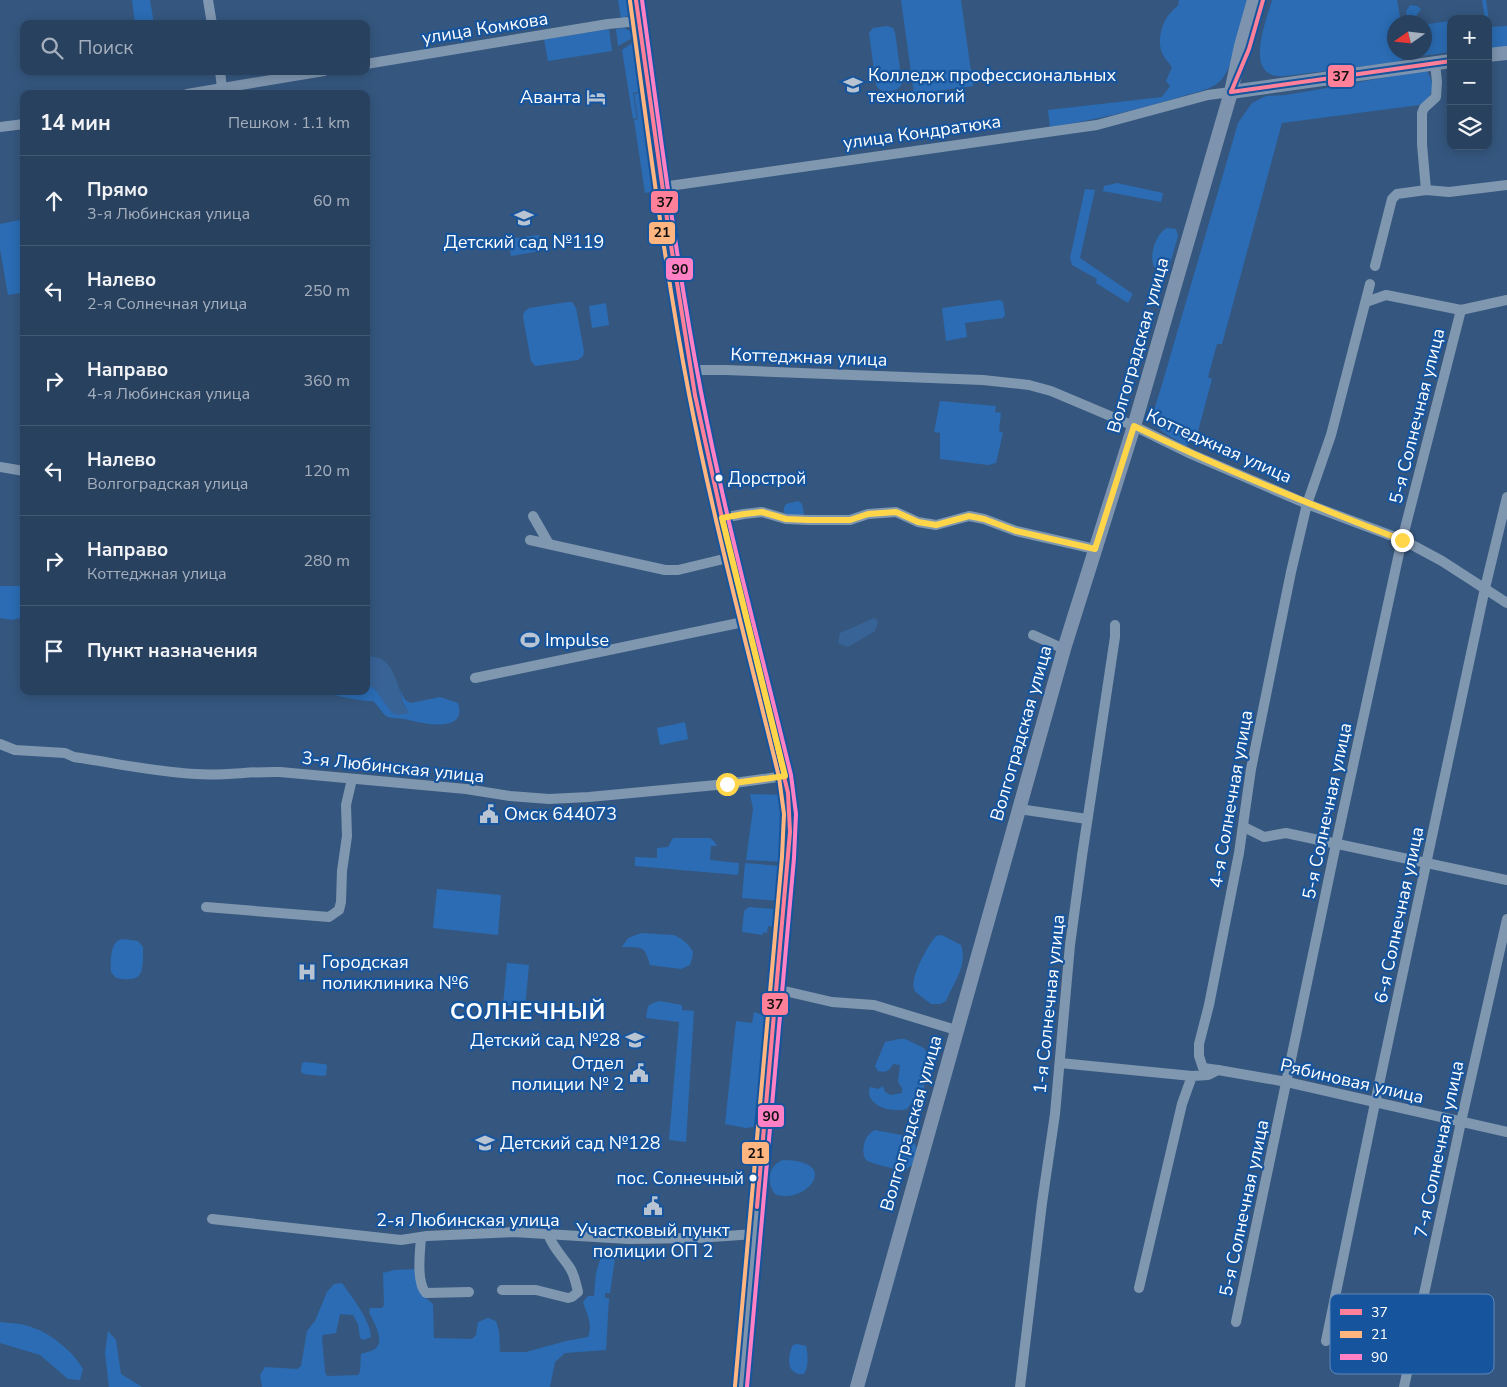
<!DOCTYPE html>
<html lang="ru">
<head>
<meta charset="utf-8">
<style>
  :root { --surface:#28415f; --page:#344c68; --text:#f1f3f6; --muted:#a5afbd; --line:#445a74 }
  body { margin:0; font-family:"Nunito Sans",sans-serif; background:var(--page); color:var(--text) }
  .controls { position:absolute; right:15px; top:15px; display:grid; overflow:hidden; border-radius:10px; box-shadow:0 2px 12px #0003 }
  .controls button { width:45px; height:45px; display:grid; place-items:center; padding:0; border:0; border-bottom:1px solid var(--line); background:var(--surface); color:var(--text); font:25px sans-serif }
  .compass { position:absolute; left:1387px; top:15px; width:45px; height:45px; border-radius:50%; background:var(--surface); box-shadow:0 2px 12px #0003; rotate:256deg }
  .stop { position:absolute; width:15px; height:15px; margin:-11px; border:4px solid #ffd54a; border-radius:50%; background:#fff }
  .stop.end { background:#ffd54a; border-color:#fff; box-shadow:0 1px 5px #0008 }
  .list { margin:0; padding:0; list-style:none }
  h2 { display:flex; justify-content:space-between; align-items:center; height:65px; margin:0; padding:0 20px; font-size:21px }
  h2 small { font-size:16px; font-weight:400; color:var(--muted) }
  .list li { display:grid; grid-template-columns:32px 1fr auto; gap:15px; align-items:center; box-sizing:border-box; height:90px; padding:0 20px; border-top:1px solid var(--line) }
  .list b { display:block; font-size:19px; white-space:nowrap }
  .list p { margin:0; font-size:16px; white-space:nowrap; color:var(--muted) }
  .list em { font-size:16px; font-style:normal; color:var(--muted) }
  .icon { flex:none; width:28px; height:28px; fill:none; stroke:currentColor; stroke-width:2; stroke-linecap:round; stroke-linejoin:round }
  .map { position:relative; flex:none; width:1507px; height:1387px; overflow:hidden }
  .search { position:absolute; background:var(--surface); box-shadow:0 2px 12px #0003; left:20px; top:20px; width:350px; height:55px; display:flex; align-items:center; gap:12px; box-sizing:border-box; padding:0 18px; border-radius:10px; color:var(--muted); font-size:19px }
  .panel { position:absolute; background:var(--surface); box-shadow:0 2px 12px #0003; left:20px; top:90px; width:350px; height:605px; border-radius:10px }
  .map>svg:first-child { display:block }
  .green { fill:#2b6cb4 }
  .water { fill:#386397 }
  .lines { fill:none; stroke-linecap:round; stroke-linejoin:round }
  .minor { stroke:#8097b0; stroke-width:10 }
  .major { stroke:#7e94ae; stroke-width:14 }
  .bus-1-casing { stroke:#16559e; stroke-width:8 }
  .bus-2-casing { stroke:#16559e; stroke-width:8 }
  .bus-3-casing { stroke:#16559e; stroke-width:8 }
  .bus-1 { stroke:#ff8098; stroke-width:4 }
  .bus-2 { stroke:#ffb580; stroke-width:4 }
  .bus-3 { stroke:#ff80c5; stroke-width:4 }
  .route { stroke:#ffd54a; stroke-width:6 }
  .bus-dot { fill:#fff; stroke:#16559e; stroke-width:2 }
  .labels { text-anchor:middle; stroke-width:4.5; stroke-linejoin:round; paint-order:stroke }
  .bus-label { font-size:17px; fill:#fff; stroke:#16559e; text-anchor:start }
  .street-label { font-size:18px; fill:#fff; stroke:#16559e }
  .poi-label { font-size:18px; fill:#fff; stroke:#16559e; text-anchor:start }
  .district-label { font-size:22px; font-weight:bold; letter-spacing:1px; fill:#fff; stroke:#16559e }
  .key { fill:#16559e; stroke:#5c88bb; stroke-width:1 }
  .key-label { font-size:14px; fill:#fff }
  .line-badge { stroke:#16559e; stroke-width:2 }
  .pale-badge-label { font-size:14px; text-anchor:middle; font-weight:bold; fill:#111 }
</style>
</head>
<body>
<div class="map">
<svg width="1507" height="1387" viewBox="0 0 1507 1387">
  <rect width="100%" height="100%" fill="#35577f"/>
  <g class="green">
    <path d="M 132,0 L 150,0 L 154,24 L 135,24 Z"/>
    <path d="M 618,0 L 630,0 L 631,13 L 624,18 L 621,19 Z"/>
    <path d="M 901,0 L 961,0 L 973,86 L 914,94 Z"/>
    <path d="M 1179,0 L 1250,0 C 1243,21 1235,63 1222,79 C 1213,90 1193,93 1180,97 C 1137,110 1095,120 1050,127 L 1048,110 L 1162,97 L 1170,86 L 1166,81 L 1172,67 C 1169,63 1165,59 1163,55 C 1155,38 1164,15 1178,6 Z"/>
    <path d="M 1272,0 L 1397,0 L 1401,22 L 1394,22 L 1394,52 L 1406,53 L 1405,57 L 1399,62 L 1285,76 C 1242,80 1266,22 1272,0 Z"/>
    <path d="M 1482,0 L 1486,0 L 1490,27 L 1507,26 L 1507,47 L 1488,50 L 1488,19 L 1485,19 Z"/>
    <path d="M 1410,5 L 1417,6 L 1421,9 L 1416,16 L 1428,24 L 1450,21 L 1450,17 L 1453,19 L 1451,19 L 1451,52 L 1413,57 L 1413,53 L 1424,52 L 1424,22 L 1408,22 L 1406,11 Z"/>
    <path d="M 887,26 L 893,28 L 895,32 L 902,84 L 898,89 C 890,91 880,94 876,85 L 869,33 L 873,28 Z"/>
    <path d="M 624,28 L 634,33 L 636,36 L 618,46 L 616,29 Z"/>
    <path d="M 609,29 L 612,51 L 548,61 L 544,39 Z"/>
    <path d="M 635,41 L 642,91 L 633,93 L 637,118 L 633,119 L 622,50 Z"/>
    <path d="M 1426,70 C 1436,83 1434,98 1419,105 L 1282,123 L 1222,344 L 1217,344 L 1208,377 L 1212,379 L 1196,439 L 1186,446 C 1152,425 1147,429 1161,388 L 1238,123 L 1252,103 L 1266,96 L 1286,95 L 1332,87 Z"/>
    <path d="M 642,92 L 658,191 L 645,193 L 634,120 L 638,119 L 634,94 Z"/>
    <path d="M 1117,183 L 1163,193 L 1161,202 L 1103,191 L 1104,186 Z"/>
    <path d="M 1085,189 L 1095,190 L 1080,258 L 1133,294 L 1128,303 L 1096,283 L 1097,279 L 1072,265 L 1070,258 Z"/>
    <path d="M 24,219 L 24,314 L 20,293 L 8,295 L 0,249 L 0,224 Z"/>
    <path d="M 1167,228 L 1176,229 L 1178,236 L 1168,271 L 1162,273 L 1154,267 C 1149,256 1155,234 1167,228 Z"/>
    <path d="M 539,235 L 541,251 L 511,256 L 508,239 Z"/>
    <path d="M 1000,300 L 1003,302 L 1005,315 L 1003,318 L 965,323 L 967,337 L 946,341 L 942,308 Z"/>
    <path d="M 568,302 L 572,302 L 576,308 L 584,351 L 583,356 L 578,360 L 535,366 L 531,361 L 523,317 L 524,312 L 529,308 Z"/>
    <path d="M 606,303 L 609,325 L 592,328 L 589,306 Z"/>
    <path d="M 940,401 L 996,406 L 995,412 L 1001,413 L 999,431 L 1003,433 L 996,463 L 988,465 L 940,459 L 940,433 L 934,432 Z"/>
    <path d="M 798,501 L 802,504 L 804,513 L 803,515 C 794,515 778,518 786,504 Z"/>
    <path d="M 0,586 L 24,586 L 24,617 L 12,620 L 0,618 Z"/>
    <path d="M 366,684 L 374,688 L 383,699 L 409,713 L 403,703 L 400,689 L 405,700 L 411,703 L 440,697 L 458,703 C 468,735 420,723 405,719 C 399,718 392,719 386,716 C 381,712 378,705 373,701 C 363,702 331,695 322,691 C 328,691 336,695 341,695 L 344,691 L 366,691 Z"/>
    <path d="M 685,722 L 688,739 L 660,745 L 657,728 Z"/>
    <path d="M 750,794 L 783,795 L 784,862 L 746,860 L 753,809 Z"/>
    <path d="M 673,838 L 710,838 L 714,841 L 717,846 L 711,846 L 710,860 L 739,863 L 738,875 L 635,866 L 635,857 L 657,858 L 657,848 L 668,847 Z"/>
    <path d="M 745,863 L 781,866 L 779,901 L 742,898 Z"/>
    <path d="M 437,889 L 501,895 L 498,935 L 433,928 Z"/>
    <path d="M 749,907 L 774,909 L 777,910 L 777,927 L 768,926 L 767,933 L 763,932 L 763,935 L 742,932 L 744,911 Z"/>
    <path d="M 641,933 C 651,934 663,934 673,935 C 679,936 692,946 693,953 C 693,956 691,961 690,965 L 681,969 L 650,965 C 644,944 642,948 622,947 L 628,938 Z"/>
    <path d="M 942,935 L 961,945 C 968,965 954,982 946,1001 L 940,1004 L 931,1004 C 929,1002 916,993 915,991 C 908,980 928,945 936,936 Z"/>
    <path d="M 122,939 L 138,941 L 143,947 C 143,973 144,983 116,978 L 111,972 C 111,962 109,942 122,939 Z"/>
    <path d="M 507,963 L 529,965 L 525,1008 L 503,1005 Z"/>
    <path d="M 660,1001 L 682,1005 L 682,1010 L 694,1011 L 686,1142 L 669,1140 L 679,1022 L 646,1018 L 648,1006 L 653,1003 Z"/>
    <path d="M 754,1012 L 763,1015 L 767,1018 L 758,1122 L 753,1127 L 746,1128 L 725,1124 L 736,1021 L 752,1023 Z"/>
    <path d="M 899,1039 L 905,1039 L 924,1048 L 930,1057 L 931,1065 L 925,1076 L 924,1088 L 919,1097 L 914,1099 L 907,1109 C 893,1113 867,1107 869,1089 L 871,1087 L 878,1089 L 883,1086 L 885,1092 L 891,1095 L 902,1093 L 902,1088 L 898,1082 L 900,1065 L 893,1064 C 889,1071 887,1073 878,1071 L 875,1066 L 885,1042 Z"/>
    <path d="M 305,1062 L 324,1064 L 327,1065 L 326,1075 L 323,1076 L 304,1074 L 301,1072 L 302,1063 Z"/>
    <path d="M 875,1130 C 886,1133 901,1133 910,1139 C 922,1146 918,1167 904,1169 C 896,1170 873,1164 866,1160 C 860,1150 865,1134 875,1130 Z"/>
    <path d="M 783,1160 C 844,1161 804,1206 775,1194 C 766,1183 768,1165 783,1160 Z"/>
    <path d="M 603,1250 L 616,1251 L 610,1293 L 605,1293 L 605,1298 L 609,1298 L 606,1350 L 565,1353 L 555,1362 L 550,1387 L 262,1387 L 260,1375 L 265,1367 L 297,1369 L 301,1366 L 307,1331 L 315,1321 L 327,1292 L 334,1284 L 342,1283 C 351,1296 371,1321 371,1337 L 363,1340 L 360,1338 L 358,1324 L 353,1315 L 340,1314 L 336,1333 L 323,1335 L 322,1337 L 325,1372 L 327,1376 L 358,1375 L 360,1372 L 361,1354 C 366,1352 373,1351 376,1348 C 385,1339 373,1321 369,1312 L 370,1308 L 382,1308 L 384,1305 L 383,1273 L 394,1270 L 416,1269 L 421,1294 L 433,1304 L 434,1338 L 472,1339 L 476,1335 L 478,1322 L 488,1318 L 496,1321 L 499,1331 L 500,1352 L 526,1352 L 566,1341 L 588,1337 C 593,1323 587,1315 583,1302 L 588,1296 L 594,1296 L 596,1273 Z"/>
    <path d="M 0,1322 C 9,1323 19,1323 28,1326 C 49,1332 72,1350 83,1369 L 80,1380 L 68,1379 L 40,1355 L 0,1343 Z"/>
    <path d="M 108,1331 L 116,1340 L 121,1374 L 142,1387 L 109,1387 L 105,1353 Z"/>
    <path d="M 797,1344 L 806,1346 C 808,1356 809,1365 804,1374 C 786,1376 787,1356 793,1345 Z"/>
  </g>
  <g class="water">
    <path d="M 874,618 L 878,621 L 875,631 L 848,647 L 838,643 L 840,633 Z"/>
    <path d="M 366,656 C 388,656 393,670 399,688 C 401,693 401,699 403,704 C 404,707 408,710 410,713 L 398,715 L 392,713 L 374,688 L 366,684 Z"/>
  </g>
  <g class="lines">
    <g class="minor">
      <path d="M 208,0 L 212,24"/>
      <path d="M 366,64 L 608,24 L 639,21"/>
      <path d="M 220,71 L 222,88"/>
      <path d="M 187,94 L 324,71"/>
      <path d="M 0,127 L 24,124"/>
      <path d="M 662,187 L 1097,125 L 1208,95 L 1231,92"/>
      <path d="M 1426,190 L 1422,144 L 1422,113 L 1424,108 L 1436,97 L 1437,82 L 1435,63"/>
      <path d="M 1375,266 L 1392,199 L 1397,194 L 1426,190 L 1449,192 L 1507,185"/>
      <path d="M 1366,302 L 1386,295 L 1461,310 L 1507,300"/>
      <path d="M 691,370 L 726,370 L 983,380 L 1029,385 L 1051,391 L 1134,426 L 1191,454 L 1254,481 L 1307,504 L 1403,540 L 1442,561 L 1507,603"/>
      <path d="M 0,467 L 24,471"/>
      <path d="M 533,516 L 549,544"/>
      <path d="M 722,518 L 744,514 L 762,512 L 786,519 L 809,520 L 850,520 L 868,514 L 896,512 L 918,522 L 936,525 L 969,516 L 984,519 L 1016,531 L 1095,549"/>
      <path d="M 530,540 L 665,570 L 678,570 L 732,557"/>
      <path d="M 1033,635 L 1064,649"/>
      <path d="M 475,678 L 748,621"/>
      <path d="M 0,744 L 15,750 L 65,753 L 74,757 C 115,763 155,772 196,774 C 224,776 252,771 280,772 L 466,789 L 510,796 L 549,799 L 589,797 L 727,784 L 785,776"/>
      <path d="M 1019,809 L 1087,819"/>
      <path d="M 1244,827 L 1264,837 L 1286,833 L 1507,880"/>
      <path d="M 206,907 L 329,917 L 339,910 L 341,902 L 342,871 L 347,836 L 346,805 L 352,779"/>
      <path d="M 776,989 L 832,1002 L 874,1005 L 956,1030"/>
      <path d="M 1060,1063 L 1192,1076"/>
      <path d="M 1218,1070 L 1287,1082 L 1507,1132"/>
      <path d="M 212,1219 L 401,1240 L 427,1236 L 513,1232 L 628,1239 L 697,1238 L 755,1234"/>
      <path d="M 421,1237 C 420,1252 416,1283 426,1293 L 469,1292"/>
      <path d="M 1139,1288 L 1182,1104 L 1192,1076 L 1208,1075 L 1218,1070 L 1203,1068 L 1199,1056 L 1199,1044 L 1209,1005 L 1239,853 L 1251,769 L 1291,572 L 1307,504 L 1331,435 L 1370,284"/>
      <path d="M 502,1290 L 536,1290 L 568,1298 L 572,1297 L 578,1292 C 576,1284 575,1276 570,1268 C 563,1257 553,1248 548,1234"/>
      <path d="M 1236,1322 L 1336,844 L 1401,544 L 1461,310"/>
      <path d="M 1326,1341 L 1375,1103 L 1485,588 L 1507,497"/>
      <path d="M 1020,1387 L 1042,1203 L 1055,1114 L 1070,945 L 1082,856 L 1115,637 L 1115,625"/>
      <path d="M 1404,1387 L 1461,1122 L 1507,919"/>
    </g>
    <g class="major">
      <path d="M 636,0 C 654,131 670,263 695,393 C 720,522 755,649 785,776 L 790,814 L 788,857 L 741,1387"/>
      <path d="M 1488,55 L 1507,53"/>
      <path d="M 1231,92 L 1451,61"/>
      <path d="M 857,1387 L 1064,649 L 1134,426 L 1231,92 L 1241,46 L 1254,0"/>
    </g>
    <g class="bus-1-casing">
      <g id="bus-1">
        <path d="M 636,0 L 669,233 L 695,395 L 722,518 L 788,793 L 790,832 L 757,1207"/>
        <path d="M 1231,92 L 1451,61"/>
        <path d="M 1231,92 L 1249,49 L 1263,0"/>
      </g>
    </g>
    <g class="bus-2-casing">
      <path id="bus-2" d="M 630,1 C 648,132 664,264 689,394 C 714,523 748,650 779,777 L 784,814 L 782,857 L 735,1386"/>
    </g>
    <g class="bus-3-casing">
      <path id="bus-3" d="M 642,0 C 660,131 676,262 701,392 C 726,521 760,647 791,775 L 796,814 L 794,858 L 747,1387"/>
    </g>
    <use href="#bus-1" class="bus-1"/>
    <use href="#bus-2" class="bus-2"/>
    <use href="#bus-3" class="bus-3"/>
  </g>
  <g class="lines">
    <path class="route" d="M 727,784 L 785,776 L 722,518 L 744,514 L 762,512 L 786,519 L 809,520 L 850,520 L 868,514 L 896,512 L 918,522 L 936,525 L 969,516 L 984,519 L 1016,531 L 1095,549 L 1134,426 C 1222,469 1311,505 1402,540"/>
  </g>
  <defs>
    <g id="university-bare" transform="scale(1.5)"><path d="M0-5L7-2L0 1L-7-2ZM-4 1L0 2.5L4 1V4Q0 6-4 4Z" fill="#b8c4d2" stroke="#16559e" stroke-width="2.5" paint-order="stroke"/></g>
    <g id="hotel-bare" transform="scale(1.5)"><path d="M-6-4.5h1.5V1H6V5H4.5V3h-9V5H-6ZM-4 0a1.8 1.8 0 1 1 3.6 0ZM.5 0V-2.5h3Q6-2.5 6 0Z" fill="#b8c4d2" stroke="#16559e" stroke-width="2.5" paint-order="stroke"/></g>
    <g id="school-bare" transform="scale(1.5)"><path d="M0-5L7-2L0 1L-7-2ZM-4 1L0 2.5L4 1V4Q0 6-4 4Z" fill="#b8c4d2" stroke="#16559e" stroke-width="2.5" paint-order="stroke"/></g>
    <g id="stadium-bare" transform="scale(1.5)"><path d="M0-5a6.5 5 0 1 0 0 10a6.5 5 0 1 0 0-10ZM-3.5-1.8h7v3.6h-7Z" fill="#b8c4d2" stroke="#16559e" stroke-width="2.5" paint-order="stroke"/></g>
    <g id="civic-bare" transform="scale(1.5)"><path d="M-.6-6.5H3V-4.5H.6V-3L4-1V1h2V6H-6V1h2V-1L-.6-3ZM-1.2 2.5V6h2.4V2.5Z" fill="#b8c4d2" stroke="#16559e" stroke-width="2.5" paint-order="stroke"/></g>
    <g id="hospital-bare" transform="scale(1.5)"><path d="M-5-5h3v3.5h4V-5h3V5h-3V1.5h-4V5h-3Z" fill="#b8c4d2" stroke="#16559e" stroke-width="2.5" paint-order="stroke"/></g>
  </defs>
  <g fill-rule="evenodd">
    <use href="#university-bare" x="853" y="85"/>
    <use href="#hotel-bare" x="596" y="97"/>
    <use href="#school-bare" x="524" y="218"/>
    <use href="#stadium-bare" x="530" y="640"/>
    <use href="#civic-bare" x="489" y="814"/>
    <use href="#hospital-bare" x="307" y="972"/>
    <use href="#school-bare" x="635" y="1040"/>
    <use href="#civic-bare" x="639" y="1073"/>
    <use href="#school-bare" x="485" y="1143"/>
    <use href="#civic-bare" x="653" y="1206"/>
  </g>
  <g class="bus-dot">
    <circle cx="719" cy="478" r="4.5"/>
    <circle cx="753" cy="1178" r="4.5"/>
  </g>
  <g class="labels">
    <g class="bus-label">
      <text x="728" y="484">Дорстрой</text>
      <text x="744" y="1184" text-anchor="end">пос. Солнечный</text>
    </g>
    <g class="street-label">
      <text transform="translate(485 28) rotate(-9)" y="6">улица Комкова</text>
      <text transform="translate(922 132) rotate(-8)" y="6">улица Кондратюка</text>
      <text transform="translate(1138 345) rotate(-74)" y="6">Волгоградская улица</text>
      <text transform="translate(809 357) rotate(2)" y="6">Коттеджная улица</text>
      <text transform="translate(1417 416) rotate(-76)" y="6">5-я Солнечная улица</text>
      <text transform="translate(1219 446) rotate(24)" y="6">Коттеджная улица</text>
      <text transform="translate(1021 733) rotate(-74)" y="6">Волгоградская улица</text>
      <text transform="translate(393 767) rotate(6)" y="6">3-я Любинская улица</text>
      <text transform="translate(1231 799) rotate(-80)" y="6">4-я Солнечная улица</text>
      <text transform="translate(1327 811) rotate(-78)" y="6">5-я Солнечная улица</text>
      <text transform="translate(1399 915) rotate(-78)" y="6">6-я Солнечная улица</text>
      <text transform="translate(1049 1004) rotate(-84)" y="6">1-я Солнечная улица</text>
      <text transform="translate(1352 1081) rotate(13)" y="6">Рябиновая улица</text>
      <text transform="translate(911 1123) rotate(-74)" y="6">Волгоградская улица</text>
      <text transform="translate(1439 1149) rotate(-78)" y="6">7-я Солнечная улица</text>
      <text transform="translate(1244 1208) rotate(-78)" y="6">5-я Солнечная улица</text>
      <text x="468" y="1226">2-я Любинская улица</text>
    </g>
    <g class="poi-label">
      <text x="868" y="81">Колледж профессиональных<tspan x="868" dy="21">технологий</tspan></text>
      <text x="581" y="103" text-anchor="end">Аванта</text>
      <text x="524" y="248" text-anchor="middle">Детский сад №119</text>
      <text x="545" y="646">Impulse</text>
      <text x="504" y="820">Омск 644073</text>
      <text x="322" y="968">Городская<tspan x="322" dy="21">поликлиника №6</tspan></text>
      <text x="620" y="1046" text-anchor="end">Детский сад №28</text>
      <text x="624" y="1069" text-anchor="end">Отдел<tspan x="624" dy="21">полиции № 2</tspan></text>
      <text x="500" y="1149">Детский сад №128</text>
      <text x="653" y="1236" text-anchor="middle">Участковый пункт<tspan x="653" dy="21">полиции ОП 2</tspan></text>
    </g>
    <g class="district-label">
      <text x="528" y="1019">СОЛНЕЧНЫЙ</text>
    </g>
  </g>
  <rect x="1330" y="1294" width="164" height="80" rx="8" class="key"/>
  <rect x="1340" y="1309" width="22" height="6" fill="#ff8098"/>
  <rect x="1340" y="1331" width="22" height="7" fill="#ffb580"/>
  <rect x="1340" y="1354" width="22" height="6" fill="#ff80c5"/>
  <g class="key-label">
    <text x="1371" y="1317">37</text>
    <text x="1371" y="1339">21</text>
    <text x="1371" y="1362">90</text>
  </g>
  <g class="line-badge">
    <rect x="1327" y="64" width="28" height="24" rx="5" fill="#ff8098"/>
    <rect x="650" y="190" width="29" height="24" rx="5" fill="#ff8098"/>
    <rect x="648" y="221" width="28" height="24" rx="5" fill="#ffb580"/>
    <rect x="665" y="257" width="29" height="24" rx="5" fill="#ff80c5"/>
    <rect x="761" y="992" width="28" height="24" rx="5" fill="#ff8098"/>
    <rect x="757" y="1104" width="28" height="24" rx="5" fill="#ff80c5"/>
    <rect x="741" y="1141" width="29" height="24" rx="5" fill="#ffb580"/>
  </g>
  <g class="pale-badge-label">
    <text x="1341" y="81">37</text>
    <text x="665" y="207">37</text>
    <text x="662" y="237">21</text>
    <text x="680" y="274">90</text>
    <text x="775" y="1009">37</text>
    <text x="771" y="1121">90</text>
    <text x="756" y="1158">21</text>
  </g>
</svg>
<div class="controls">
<button>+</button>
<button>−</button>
<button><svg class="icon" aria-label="layers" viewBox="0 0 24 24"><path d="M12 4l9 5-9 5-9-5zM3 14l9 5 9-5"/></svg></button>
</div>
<svg class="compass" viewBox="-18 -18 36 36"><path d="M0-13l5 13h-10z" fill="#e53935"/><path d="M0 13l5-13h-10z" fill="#a5afbd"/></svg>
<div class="stop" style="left:727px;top:784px"></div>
<div class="stop end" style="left:1402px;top:540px"></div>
<div class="search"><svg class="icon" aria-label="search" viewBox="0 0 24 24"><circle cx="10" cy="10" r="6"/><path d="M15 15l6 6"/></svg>Поиск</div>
<section class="panel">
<h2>14 мин<small>Пешком · 1.1 km</small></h2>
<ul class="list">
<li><svg class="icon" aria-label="ahead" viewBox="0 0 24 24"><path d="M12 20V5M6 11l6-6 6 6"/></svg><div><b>Прямо</b><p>3-я Любинская улица</p></div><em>60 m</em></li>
<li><svg class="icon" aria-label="left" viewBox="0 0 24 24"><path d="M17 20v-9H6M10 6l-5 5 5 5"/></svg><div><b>Налево</b><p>2-я Солнечная улица</p></div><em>250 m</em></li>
<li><svg class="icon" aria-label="right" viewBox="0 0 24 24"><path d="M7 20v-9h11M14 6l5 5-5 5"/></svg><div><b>Направо</b><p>4-я Любинская улица</p></div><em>360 m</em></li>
<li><svg class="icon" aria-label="left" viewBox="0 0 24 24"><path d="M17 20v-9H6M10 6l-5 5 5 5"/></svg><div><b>Налево</b><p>Волгоградская улица</p></div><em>120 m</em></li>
<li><svg class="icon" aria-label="right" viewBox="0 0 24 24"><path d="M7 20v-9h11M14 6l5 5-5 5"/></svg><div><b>Направо</b><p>Коттеджная улица</p></div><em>280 m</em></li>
<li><svg class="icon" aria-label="arrive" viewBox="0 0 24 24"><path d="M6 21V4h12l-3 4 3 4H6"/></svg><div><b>Пункт назначения</b></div></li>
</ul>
</section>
</div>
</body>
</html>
